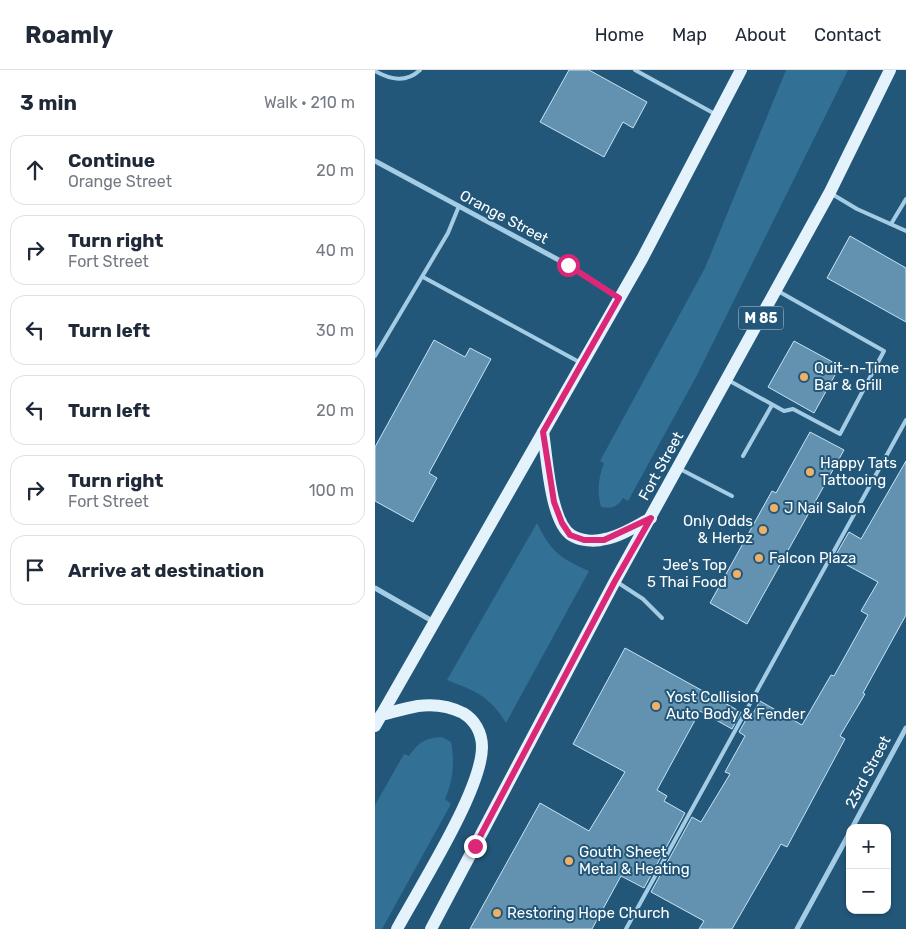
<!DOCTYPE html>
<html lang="en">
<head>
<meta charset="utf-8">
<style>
  :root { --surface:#fff; --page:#f6f6f7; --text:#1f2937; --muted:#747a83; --line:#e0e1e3 }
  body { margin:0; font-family:Rubik,sans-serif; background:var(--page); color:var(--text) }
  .controls { position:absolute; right:15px; bottom:15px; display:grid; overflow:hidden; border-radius:10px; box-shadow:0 1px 4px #0004 }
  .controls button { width:45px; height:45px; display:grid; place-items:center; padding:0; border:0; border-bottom:1px solid var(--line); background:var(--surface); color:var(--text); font:25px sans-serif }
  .stop { position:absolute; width:15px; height:15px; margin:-11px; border:4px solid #db2777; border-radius:50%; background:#fff }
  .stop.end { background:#db2777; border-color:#fff; box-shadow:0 1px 5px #0008 }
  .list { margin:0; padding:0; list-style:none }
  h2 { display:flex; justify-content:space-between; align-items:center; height:65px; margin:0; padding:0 20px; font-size:21px }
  h2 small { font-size:16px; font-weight:400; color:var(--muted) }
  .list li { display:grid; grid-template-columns:32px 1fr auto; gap:15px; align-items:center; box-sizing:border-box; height:70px; margin:0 10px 10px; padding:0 10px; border:1px solid var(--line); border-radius:15px }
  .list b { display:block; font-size:19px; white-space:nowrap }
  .list p { margin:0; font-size:16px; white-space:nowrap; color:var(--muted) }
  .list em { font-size:16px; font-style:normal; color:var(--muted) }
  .icon { flex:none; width:28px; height:28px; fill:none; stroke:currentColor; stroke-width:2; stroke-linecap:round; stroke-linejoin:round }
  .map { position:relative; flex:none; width:531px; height:859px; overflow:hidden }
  header { display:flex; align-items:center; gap:30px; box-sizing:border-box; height:70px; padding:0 25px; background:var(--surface); border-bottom:1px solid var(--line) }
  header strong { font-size:24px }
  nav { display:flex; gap:28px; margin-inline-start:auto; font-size:18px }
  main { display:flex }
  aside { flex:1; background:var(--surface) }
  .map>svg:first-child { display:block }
  .green { fill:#327095 }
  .building { fill:#6392b0; stroke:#c7e3f4 }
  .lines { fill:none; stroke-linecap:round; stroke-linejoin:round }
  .service { stroke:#a4cce5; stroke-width:4 }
  .minor { stroke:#a4cce5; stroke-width:5 }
  .primary { stroke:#e4f2fc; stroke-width:12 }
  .route { stroke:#db2777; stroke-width:6 }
  .poi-dot { fill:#f0b166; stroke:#225779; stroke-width:2 }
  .labels { text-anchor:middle; stroke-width:4; stroke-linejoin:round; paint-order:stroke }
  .shield { fill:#225779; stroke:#bdcdd7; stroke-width:1 }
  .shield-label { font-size:14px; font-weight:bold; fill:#fff }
  .street-label { font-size:15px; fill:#fff; stroke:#225779 }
  .poi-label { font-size:15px; fill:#fff; stroke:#225779; text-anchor:start }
</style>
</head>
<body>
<header>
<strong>Roamly</strong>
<nav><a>Home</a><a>Map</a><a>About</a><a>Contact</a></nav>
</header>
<main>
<aside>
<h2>3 min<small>Walk · 210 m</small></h2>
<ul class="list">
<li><svg class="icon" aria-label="ahead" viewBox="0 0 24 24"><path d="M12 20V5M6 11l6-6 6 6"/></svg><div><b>Continue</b><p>Orange Street</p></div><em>20 m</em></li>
<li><svg class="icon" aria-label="right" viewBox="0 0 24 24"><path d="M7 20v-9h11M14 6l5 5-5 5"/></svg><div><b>Turn right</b><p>Fort Street</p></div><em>40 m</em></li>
<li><svg class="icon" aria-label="left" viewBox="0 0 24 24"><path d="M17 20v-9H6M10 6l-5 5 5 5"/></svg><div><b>Turn left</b></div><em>30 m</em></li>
<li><svg class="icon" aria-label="left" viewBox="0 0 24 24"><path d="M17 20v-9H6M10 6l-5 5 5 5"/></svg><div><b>Turn left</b></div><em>20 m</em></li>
<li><svg class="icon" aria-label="right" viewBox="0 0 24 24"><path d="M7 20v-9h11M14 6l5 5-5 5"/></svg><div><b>Turn right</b><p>Fort Street</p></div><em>100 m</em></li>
<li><svg class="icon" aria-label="arrive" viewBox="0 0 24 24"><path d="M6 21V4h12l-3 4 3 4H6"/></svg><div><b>Arrive at destination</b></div></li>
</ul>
</aside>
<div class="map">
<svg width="531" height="859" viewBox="0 0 531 859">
  <rect width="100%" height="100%" fill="#225779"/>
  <g class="green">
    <path d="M 411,0 L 473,0 L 321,307 L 253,431 L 248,428 C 242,437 237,439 226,437 C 222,421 223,409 229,393 L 225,391 L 330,198 Z"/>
    <path d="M 162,453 C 176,482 185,488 214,501 L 131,653 C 115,626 100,621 72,610 Z"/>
    <path d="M 67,667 L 76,672 C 80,692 78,711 70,729 L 76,734 L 7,859 L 0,859 L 0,735 L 29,684 L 34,686 C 44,672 50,668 67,667 Z"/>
  </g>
  <g class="building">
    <path d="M 194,0 L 214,0 L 272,32 L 258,58 L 248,52 L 229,87 L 165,52 Z"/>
    <path d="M 475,166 L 531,198 L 531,252 L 452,208 Z"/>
    <path d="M 59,270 L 90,287 L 95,278 L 116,289 L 54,403 L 62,408 L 38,452 L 0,431 L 0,377 Z"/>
    <path d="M 419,271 L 465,296 L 439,343 L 393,317 Z"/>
    <path d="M 435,362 L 469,380 L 372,554 L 335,533 L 397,421 L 401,423 Z"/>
    <path d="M 531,391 L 531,545 L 488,623 L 490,624 L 465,666 L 470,669 L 412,777 L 406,774 L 357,859 L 324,859 L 329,851 L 276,822 L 317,747 L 326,752 L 355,704 L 350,702 L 370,666 L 364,662 L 373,646 L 376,647 L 385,631 L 427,655 L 456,605 L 459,606 L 493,545 L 486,541 L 503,512 L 459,488 L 474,462 L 486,469 Z"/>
    <path d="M 250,578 L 366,642 L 357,659 L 325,641 L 282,720 L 292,726 L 289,731 L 310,743 L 269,818 L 246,806 L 217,859 L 95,859 L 165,733 L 214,761 L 250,702 L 198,674 Z"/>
  </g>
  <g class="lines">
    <g class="service">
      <path d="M 260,0 L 340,44"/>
      <path d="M 0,1 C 16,10 31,13 45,0"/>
      <path d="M 457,124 L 482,139 L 531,161"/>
      <path d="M 516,154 L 531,129"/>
      <path d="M 48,207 L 206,293"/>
      <path d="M 0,286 L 73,163 L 84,136"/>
      <path d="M 353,310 L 409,341 L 418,339 L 465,364 L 509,281 L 403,221"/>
      <path d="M 368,386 L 397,335"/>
      <path d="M 305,399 L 357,426"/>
      <path d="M 242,512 L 268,529 L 287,548"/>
      <path d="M 251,859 L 531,350"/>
    </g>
    <g class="minor">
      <path d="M 0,91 L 193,195 L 244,228"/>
      <path d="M 0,518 L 59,552"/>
      <path d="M 477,758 L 531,658"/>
      <path d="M 422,859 L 475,762"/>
    </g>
    <g class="primary">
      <path d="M 168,362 C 172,386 175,451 196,465 C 205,471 220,472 230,469 C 246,466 261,456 276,448"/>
      <path d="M 6,645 C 18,642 31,638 43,636 C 58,634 74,636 88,643 C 100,650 107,663 107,677 C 107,720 44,818 22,859"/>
      <path d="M 0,656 L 267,189 L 366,0"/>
      <path d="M 56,859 L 240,511 L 455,122 L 515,0"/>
    </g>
  </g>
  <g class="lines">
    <path class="route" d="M 100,776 L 240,511 L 276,448 L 229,470 L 209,470 L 195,465 L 187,453 L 179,432 L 168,362 L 244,228 L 193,195"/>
  </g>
  <g class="poi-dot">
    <circle cx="429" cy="307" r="5"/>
    <circle cx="435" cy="402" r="5"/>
    <circle cx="399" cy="438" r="5"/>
    <circle cx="388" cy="460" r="5"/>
    <circle cx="384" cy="488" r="5"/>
    <circle cx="362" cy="504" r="5"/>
    <circle cx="281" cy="636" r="5"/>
    <circle cx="194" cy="791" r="5"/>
    <circle cx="122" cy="843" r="5"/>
  </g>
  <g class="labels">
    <rect class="shield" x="363.5" y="236.5" width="45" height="23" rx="4"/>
    <g class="shield-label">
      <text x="386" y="253">M 85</text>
    </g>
    <g class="street-label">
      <text transform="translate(129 147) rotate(28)" y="5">Orange Street</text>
      <text transform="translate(286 396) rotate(-61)" y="5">Fort Street</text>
      <text transform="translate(493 702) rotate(-62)" y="5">23rd Street</text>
    </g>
    <g class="poi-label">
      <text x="439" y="303">Quit-n-Time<tspan x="439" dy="17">Bar &amp; Grill</tspan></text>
      <text x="445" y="398">Happy Tats<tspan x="445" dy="17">Tattooing</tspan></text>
      <text x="409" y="443">J Nail Salon</text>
      <text x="378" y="456" text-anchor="end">Only Odds<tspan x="378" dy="17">&amp; Herbz</tspan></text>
      <text x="394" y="493">Falcon Plaza</text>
      <text x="352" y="500" text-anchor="end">Jee's Top<tspan x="352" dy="17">5 Thai Food</tspan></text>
      <text x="291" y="632">Yost Collision<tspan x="291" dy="17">Auto Body &amp; Fender</tspan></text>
      <text x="204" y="787">Gouth Sheet<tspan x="204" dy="17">Metal &amp; Heating</tspan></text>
      <text x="132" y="848">Restoring Hope Church</text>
    </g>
  </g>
</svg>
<div class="controls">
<button>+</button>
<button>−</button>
</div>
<div class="stop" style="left:193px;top:195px"></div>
<div class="stop end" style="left:100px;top:776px"></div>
</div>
</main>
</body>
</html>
